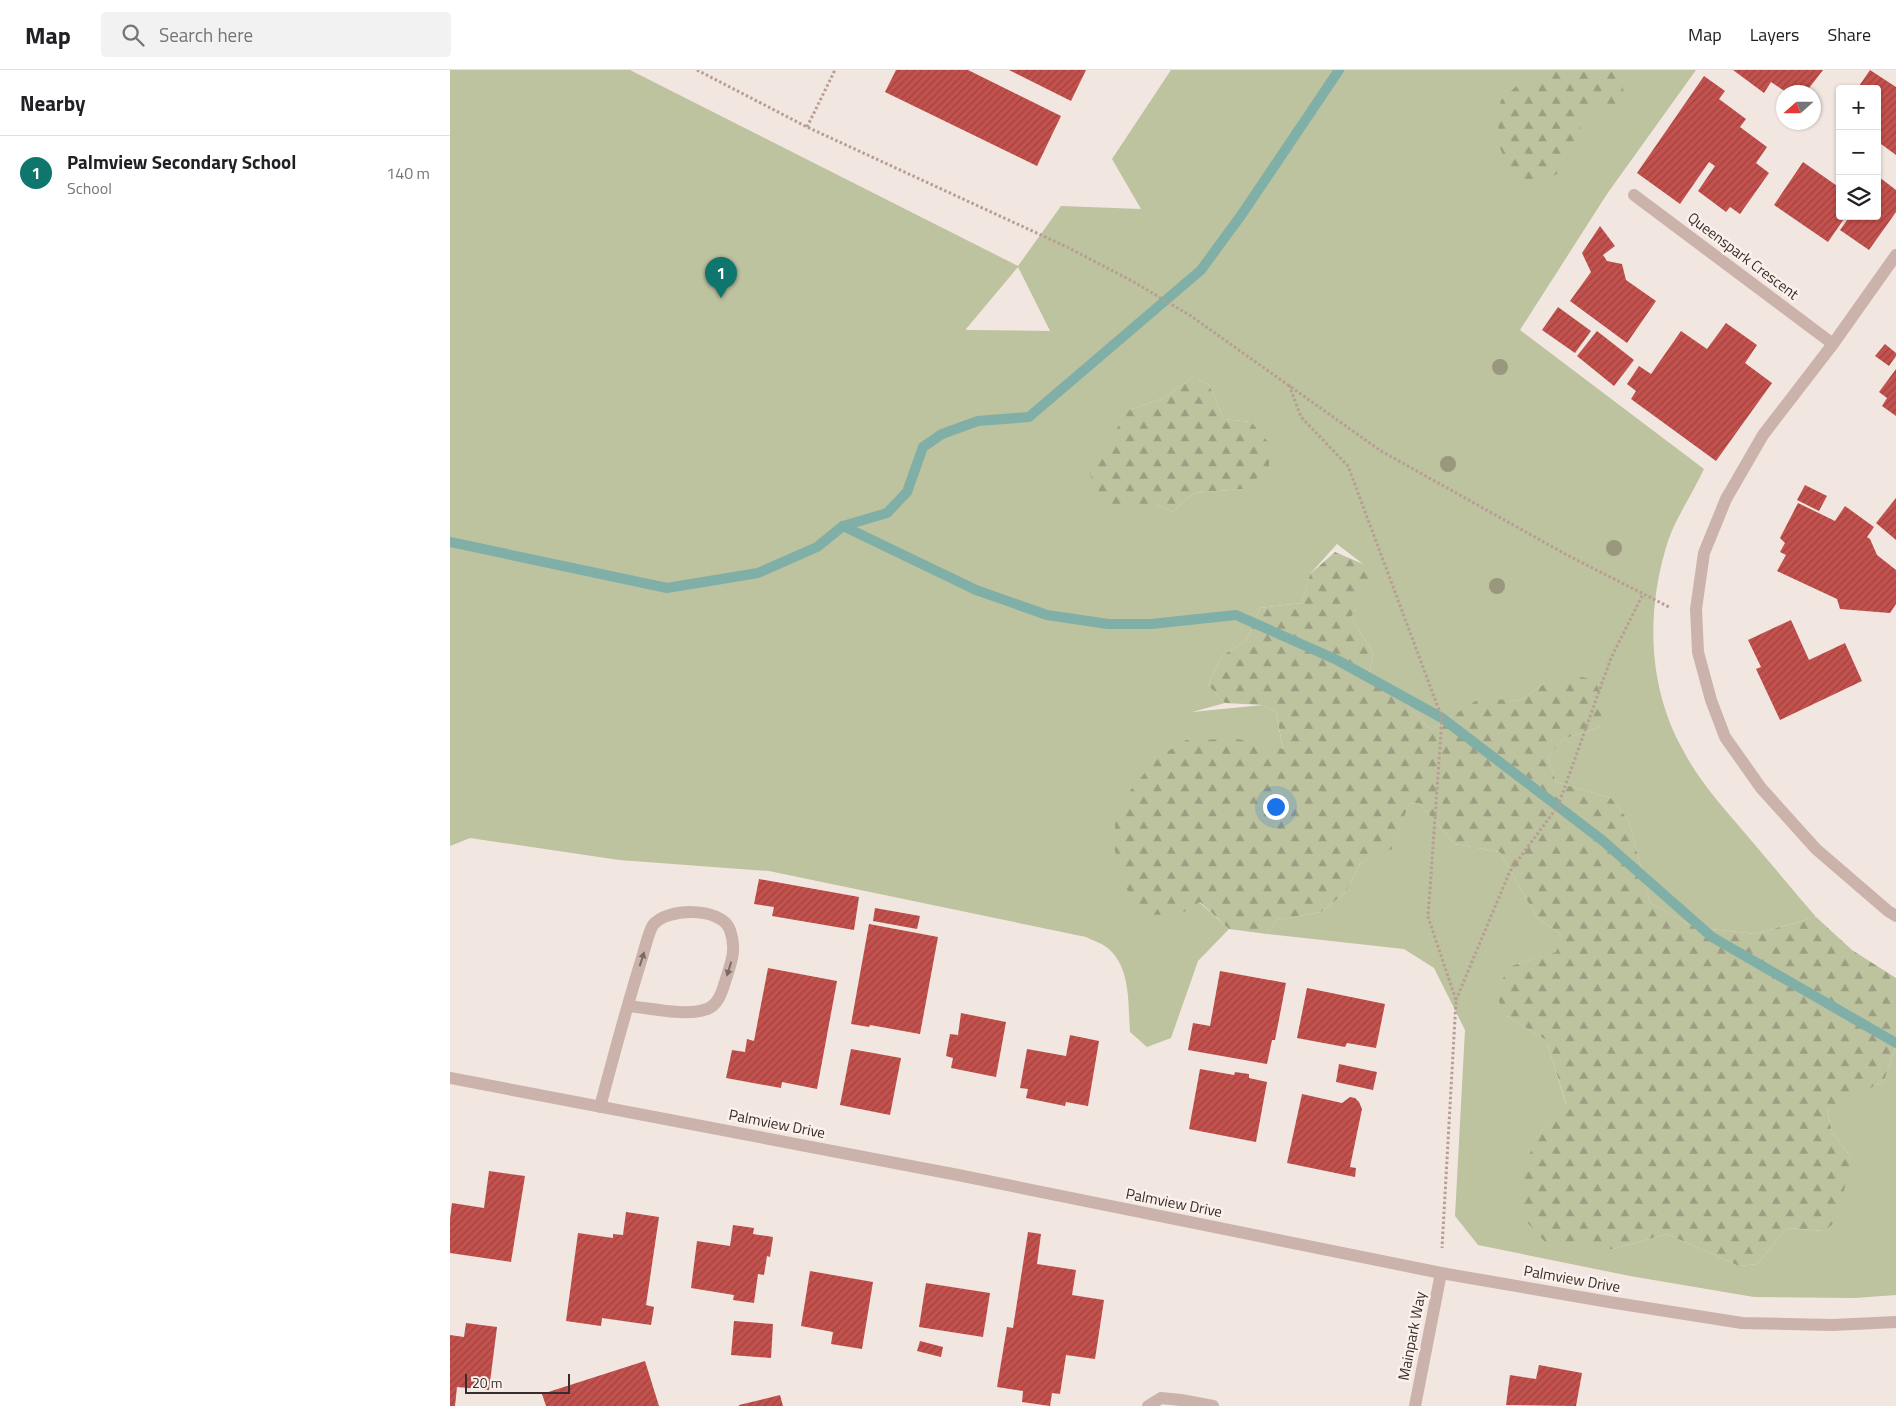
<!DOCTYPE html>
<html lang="en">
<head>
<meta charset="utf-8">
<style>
  :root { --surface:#fff; --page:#f2f2f2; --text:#202124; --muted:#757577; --line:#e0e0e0; --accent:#0f766e }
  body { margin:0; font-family:"Titillium Web",sans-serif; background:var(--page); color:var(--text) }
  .controls { position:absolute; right:15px; top:15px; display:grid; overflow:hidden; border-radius:5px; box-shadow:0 1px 4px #0004 }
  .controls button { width:45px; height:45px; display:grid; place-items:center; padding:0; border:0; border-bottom:1px solid var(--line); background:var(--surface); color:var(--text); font:25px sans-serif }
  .compass { position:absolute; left:1326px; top:15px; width:45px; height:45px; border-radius:50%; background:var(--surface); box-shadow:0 1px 4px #0004; rotate:249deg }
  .scale { position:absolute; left:15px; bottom:12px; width:105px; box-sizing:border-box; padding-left:5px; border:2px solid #392c2a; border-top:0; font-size:14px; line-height:18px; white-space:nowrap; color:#392c2a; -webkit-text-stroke:4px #faf1ec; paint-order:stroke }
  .you { position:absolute; left:825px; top:736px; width:18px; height:18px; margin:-12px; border:4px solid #fff; border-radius:50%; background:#1a73e8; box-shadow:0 0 0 8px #1a73e833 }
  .badge { display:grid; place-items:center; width:32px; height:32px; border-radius:50%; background:var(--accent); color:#fff; font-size:16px; font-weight:700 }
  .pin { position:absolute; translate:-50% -41px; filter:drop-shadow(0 1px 2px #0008) }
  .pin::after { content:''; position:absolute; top:26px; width:18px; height:15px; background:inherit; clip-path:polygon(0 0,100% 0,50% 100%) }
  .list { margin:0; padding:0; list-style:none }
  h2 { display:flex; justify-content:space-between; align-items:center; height:65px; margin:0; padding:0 20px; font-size:21px }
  h2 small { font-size:16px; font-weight:400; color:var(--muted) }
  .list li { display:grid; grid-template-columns:32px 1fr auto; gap:15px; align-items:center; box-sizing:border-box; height:75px; padding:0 20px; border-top:1px solid var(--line) }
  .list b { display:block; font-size:19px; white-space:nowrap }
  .list p { margin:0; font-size:16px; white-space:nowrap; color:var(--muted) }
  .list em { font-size:16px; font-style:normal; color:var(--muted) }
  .icon { flex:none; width:28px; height:28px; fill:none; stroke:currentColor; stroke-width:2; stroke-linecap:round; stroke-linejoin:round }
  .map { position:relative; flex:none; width:1446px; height:1336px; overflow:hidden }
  header { display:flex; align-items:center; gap:30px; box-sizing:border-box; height:70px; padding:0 25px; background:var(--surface); border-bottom:1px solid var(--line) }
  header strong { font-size:24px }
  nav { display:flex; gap:28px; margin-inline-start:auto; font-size:18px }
  .search { width:350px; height:45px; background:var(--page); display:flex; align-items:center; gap:12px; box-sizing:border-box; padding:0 18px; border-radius:5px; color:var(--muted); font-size:19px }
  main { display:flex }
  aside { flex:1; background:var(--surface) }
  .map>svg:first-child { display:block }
  .grass { fill:#bdc29f; fill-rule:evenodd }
  .forest { fill:url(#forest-firs) }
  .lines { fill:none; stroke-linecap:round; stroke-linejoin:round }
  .stream { stroke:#7fafa7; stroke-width:10 }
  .building { fill:url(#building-hatch) }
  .path { stroke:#b79d95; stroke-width:3; stroke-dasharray:2.5 2.5; stroke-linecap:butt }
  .service { stroke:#cbb3ab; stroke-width:12 }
  .minor { stroke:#cbb3ab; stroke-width:12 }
  .tertiary { stroke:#cbb3ab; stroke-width:12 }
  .tree { fill:#99977e }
  .oneway { fill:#7b6964 }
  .labels { text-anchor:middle; stroke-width:5; stroke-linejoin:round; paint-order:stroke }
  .street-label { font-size:15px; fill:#392c2a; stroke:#faf1ec }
</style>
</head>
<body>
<header>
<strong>Map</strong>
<div class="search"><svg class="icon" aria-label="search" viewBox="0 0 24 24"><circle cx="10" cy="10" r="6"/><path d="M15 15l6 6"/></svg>Search here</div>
<nav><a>Map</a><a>Layers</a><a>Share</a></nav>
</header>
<main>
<aside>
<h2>Nearby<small></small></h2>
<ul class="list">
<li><span class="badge">1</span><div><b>Palmview Secondary School</b><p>School</p></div><em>140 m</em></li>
</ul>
</aside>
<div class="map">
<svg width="1446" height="1336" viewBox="0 0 1446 1336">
  <defs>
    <pattern id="forest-firs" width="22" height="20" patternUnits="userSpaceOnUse" patternTransform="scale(1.25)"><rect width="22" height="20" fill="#bdc29f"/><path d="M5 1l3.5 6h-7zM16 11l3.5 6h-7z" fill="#9b9e82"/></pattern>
    <pattern id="building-hatch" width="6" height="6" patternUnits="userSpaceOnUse" patternTransform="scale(1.25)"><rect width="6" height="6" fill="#c3514d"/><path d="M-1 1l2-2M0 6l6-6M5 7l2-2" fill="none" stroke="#9f4340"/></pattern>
  </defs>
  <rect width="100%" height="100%" fill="#f2e6e0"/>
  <g class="grass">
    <path d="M 0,0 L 180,0 L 568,196 L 611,136 L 691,139 L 662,89 L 721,0 L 1246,0 L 1157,124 L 1070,260 L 1254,399 C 1241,427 1223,451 1215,481 C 1196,547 1199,620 1233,680 C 1249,711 1272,736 1294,762 C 1318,790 1342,819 1366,847 L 1305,864 L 1244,857 L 1200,833 L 1179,751 L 1161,728 L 1106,712 L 1098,688 L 1113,669 L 1150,657 L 1095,613 L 1069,631 L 1030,629 L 981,660 L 954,632 L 918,610 L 923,583 L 901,547 L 923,508 L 913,494 L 887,474 L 860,504 L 852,533 L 810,538 L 796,571 L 773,585 L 758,615 L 775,633 L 742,642 L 813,635 L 826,642 L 833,680 L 788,669 L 731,844 L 749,832 L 779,859 L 748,891 L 721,968 L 697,977 L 680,962 C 678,935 681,900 660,880 C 654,874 644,871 636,867 L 319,801 L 169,790 L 20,768 L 0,776 ZM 568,197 L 600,261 L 517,260 L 516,259 ZM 743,307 L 759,315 L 774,349 L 801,352 L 792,419 L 744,423 L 722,442 L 707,434 L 679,340 L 714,328 Z"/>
    <path d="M 969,733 L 1005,774 L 1050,782 L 1087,848 L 1112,865 L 1107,882 L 1061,896 L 1057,946 L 1096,970 L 1116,1034 L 1086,1068 L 1163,1179 L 1217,1164 L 1289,1196 L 1307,1194 L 1337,1158 L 1374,1161 L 1401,1087 L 1382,1062 L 1377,1039 L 1434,1011 L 1446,975 L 1446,1225 L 1405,1228 L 1304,1227 L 1180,1206 L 1028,1175 L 1005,1146 L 1015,960 L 984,898 L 954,879 L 817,864 L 827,850 L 871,842 L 896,822 L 910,794 L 942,778 L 959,734 Z"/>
  </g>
  <g class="forest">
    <path d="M 1099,0 L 1170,0 L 1172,4 L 1174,28 L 1160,41 L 1143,38 L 1130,45 L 1131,66 L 1115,77 L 1109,103 L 1090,112 L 1072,111 L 1058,99 L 1049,75 L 1048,47 L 1051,30 L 1072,11 L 1098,6 Z"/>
    <path d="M 743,307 L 759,315 L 774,349 L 801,352 L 819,373 L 819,400 L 792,419 L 744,423 L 722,442 L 707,434 L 652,434 L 639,401 L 679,340 L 714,328 Z"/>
    <path d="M 885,482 L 913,494 L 924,508 L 901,547 L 923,583 L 918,610 L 954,632 L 981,660 L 1030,628 L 1069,631 L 1095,613 L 1132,607 L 1144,610 L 1155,631 L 1150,657 L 1113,669 L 1098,688 L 1106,712 L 1161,728 L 1179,751 L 1200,833 L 1244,857 L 1305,864 L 1366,847 L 1402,880 L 1446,908 L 1446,975 L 1434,1011 L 1377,1040 L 1382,1062 L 1401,1087 L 1388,1150 L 1374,1161 L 1337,1158 L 1307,1194 L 1289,1196 L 1217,1164 L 1163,1179 L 1096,1173 L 1076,1151 L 1070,1109 L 1086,1068 L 1116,1033 L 1096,970 L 1057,946 L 1044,922 L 1061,896 L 1106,882 L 1112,865 L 1087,848 L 1050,782 L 1005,774 L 969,733 L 959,734 L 942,779 L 910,794 L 896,822 L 871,842 L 827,850 L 817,864 L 779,859 L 750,832 L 731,844 L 699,845 L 680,829 L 664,778 L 666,738 L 707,688 L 736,670 L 788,669 L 833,679 L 826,642 L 813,635 L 775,633 L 758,615 L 773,585 L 796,571 L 810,538 L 852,533 L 860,504 Z"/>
  </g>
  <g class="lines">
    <g class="stream">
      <path d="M 393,456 L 526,520 L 597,545 L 658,554 L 701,554 L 786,545 L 887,590 L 992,648 L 1152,770 L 1262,867 L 1446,973"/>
      <path d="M 0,472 L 217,518 L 308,503 L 367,477 L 393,456 L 437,443 L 457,422 L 473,377 L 492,364 L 528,351 L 579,347 L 751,200 L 792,144 L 889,0"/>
    </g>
  </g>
  <g class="building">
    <path d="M 446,0 L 518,0 L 611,46 L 587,96 L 435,22 Z"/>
    <path d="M 559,0 L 636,0 L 621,31 Z"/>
    <path d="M 1283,0 L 1373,0 L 1356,22 L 1336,22 L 1321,12 L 1314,23 Z"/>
    <path d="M 1420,0 L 1446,17 L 1446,85 L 1427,71 L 1431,65 L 1427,62 L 1427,19 L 1407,19 Z"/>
    <path d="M 1254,6 L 1275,21 L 1269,29 L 1296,49 L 1290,57 L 1317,77 L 1306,93 L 1319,103 L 1290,144 L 1280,137 L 1276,142 L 1248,121 L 1265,96 L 1259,92 L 1230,134 L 1187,103 Z"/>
    <path d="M 1353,92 L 1390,118 L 1390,146 L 1396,146 L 1378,172 L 1324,135 Z"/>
    <path d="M 1429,107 L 1446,120 L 1446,142 L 1419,180 L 1390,160 L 1400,146 L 1427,146 Z"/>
    <path d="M 1150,156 L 1165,176 L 1153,185 L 1157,191 L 1172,194 L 1176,210 L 1206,231 L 1177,273 L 1120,231 L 1141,202 L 1132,183 Z"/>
    <path d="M 1108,237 L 1141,261 L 1125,283 L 1092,260 Z"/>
    <path d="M 1276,253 L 1307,275 L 1295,293 L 1322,313 L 1266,391 L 1181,329 L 1186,321 L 1177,314 L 1189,296 L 1201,304 L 1231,261 L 1257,279 Z"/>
    <path d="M 1147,261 L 1184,290 L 1164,316 L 1127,286 Z"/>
    <path d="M 1435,274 L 1446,283 L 1446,286 L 1439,296 L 1425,286 Z"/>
    <path d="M 1446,299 L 1446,346 L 1432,336 L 1437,328 L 1429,322 Z"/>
    <path d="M 1355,415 L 1377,426 L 1369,441 L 1347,430 Z"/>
    <path d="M 1446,428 L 1446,470 L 1426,453 Z"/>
    <path d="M 1348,433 L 1385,451 L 1395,436 L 1424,457 L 1417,467 L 1420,469 L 1427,485 L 1446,500 L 1446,534 L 1440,543 L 1390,539 L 1387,529 L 1327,501 L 1336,485 L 1330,482 L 1335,473 L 1330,468 Z"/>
    <path d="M 1341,550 L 1359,590 L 1395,573 L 1412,611 L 1330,650 L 1306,599 L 1311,597 L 1298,570 Z"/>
    <path d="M 309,809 L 409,827 L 404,860 L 322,846 L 324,837 L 304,834 Z"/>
    <path d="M 425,838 L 470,846 L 467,859 L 423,851 Z"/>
    <path d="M 419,854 L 488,867 L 470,964 L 420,955 L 419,957 L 401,954 Z"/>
    <path d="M 318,898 L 387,911 L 367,1019 L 332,1012 L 331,1018 L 276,1008 L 282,980 L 295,982 L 297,969 L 304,971 Z"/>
    <path d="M 770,901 L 836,913 L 825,970 L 822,970 L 817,994 L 738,980 L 743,953 L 760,956 Z"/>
    <path d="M 857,918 L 935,934 L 926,978 L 897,973 L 895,977 L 847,968 Z"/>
    <path d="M 511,943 L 556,952 L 546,1007 L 501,998 L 503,988 L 496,986 L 500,964 L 508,965 Z"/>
    <path d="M 620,965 L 649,971 L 638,1036 L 616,1032 L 615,1036 L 576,1028 L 578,1019 L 570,1018 L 577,979 L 616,986 Z"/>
    <path d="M 401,979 L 451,988 L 440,1045 L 390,1035 Z"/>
    <path d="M 889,994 L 927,1002 L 923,1020 L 886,1012 Z"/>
    <path d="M 750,999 L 784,1005 L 785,1002 L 799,1004 L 799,1008 L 817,1012 L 806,1072 L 739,1059 Z"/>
    <path d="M 852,1024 L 892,1033 L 900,1027 L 905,1028 L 909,1032 L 912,1039 L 900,1097 L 906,1098 L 905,1107 L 837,1093 Z"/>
    <path d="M 39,1101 L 75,1106 L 61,1192 L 0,1183 L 0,1149 L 2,1133 L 34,1138 Z"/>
    <path d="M 176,1142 L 209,1147 L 196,1235 L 204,1237 L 201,1255 L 152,1248 L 151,1256 L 116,1251 L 128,1163 L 163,1168 L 163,1164 L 173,1165 Z"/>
    <path d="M 283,1155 L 304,1158 L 303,1164 L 323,1167 L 320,1187 L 317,1186 L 314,1205 L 308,1204 L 304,1233 L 283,1230 L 284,1225 L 241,1218 L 247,1171 L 280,1176 Z"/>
    <path d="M 578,1162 L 591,1164 L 587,1194 L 626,1200 L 622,1225 L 654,1230 L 645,1289 L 616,1285 L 610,1324 L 602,1323 L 600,1336 L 572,1332 L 573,1321 L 547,1317 L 557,1257 L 563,1258 Z"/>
    <path d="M 360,1201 L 423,1212 L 412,1279 L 381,1274 L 383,1262 L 351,1256 Z"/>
    <path d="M 476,1213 L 540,1223 L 533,1267 L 469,1257 Z"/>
    <path d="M 284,1251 L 323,1254 L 321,1288 L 281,1285 Z"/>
    <path d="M 16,1253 L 47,1257 L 39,1320 L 7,1317 L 5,1336 L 0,1336 L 0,1265 L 14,1267 Z"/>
    <path d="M 470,1271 L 493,1277 L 491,1287 L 467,1281 Z"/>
    <path d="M 195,1291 L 209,1336 L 96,1336 L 92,1324 Z"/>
    <path d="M 1089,1295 L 1132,1303 L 1126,1336 L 1056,1335 L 1060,1305 L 1086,1309 Z"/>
    <path d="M 330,1325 L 333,1336 L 289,1336 L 289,1335 Z"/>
  </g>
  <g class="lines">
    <g class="path">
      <path d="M 247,0 L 357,57 L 617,177 L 684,212 L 741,246 L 931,381 L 1117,485 L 1221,538"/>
      <path d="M 357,57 L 385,0"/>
      <path d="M 839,315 L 851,347 L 898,396 L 992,648 L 978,847 L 1006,930 L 992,1178"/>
      <path d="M 1006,930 L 1060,801 L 1108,736 L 1161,588 L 1193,524"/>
    </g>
    <g class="service">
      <path d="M 150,1037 C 163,988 176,939 191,891 C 194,882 198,863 203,855 C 217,837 272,837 280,860 C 287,880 281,893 275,912 C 272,922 268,935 257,939 C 236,947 201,938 178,936"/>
      <path d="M 698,1336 L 711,1328 L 731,1330 L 763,1336"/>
    </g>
    <g class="minor">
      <path d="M 1184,125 L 1383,274"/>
      <path d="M 1446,185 L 1383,274 L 1313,365 L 1276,429 L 1254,483 L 1246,539 L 1248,582 L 1261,630 L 1275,667 L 1311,718 L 1366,779 L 1438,841 L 1446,846"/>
      <path d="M 965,1336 L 991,1203"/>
    </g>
    <path class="tertiary" d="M 0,1008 L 508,1105 L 991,1203 L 1159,1232 L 1292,1253 L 1382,1255 L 1446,1252"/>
  </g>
  <g class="tree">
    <circle cx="1050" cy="297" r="8"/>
    <circle cx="998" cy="394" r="8"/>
    <circle cx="1164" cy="478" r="8"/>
    <circle cx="1047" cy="516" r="8"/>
  </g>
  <defs><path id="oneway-solid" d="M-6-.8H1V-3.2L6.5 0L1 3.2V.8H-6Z" transform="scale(1.25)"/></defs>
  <g class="oneway">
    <use href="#oneway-solid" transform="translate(192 889) rotate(-72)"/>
    <use href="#oneway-solid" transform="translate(279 899) rotate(107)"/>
  </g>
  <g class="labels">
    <g class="street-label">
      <text transform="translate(1293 186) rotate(37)" y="5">Queenspark Crescent</text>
      <text transform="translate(327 1054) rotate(11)" y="5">Palmview Drive</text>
      <text transform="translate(724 1133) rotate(11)" y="5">Palmview Drive</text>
      <text transform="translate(1122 1209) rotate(10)" y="5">Palmview Drive</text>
      <text transform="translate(962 1266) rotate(-79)" y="5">Mainpark Way</text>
    </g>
  </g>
</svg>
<div class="controls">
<button>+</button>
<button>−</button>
<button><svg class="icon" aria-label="layers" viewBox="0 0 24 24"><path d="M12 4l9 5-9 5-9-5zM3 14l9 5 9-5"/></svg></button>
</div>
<svg class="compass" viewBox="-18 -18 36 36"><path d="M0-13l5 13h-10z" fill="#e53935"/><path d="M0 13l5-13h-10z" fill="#757577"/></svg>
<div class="scale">20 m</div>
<div class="you"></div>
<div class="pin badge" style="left:271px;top:228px">1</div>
</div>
</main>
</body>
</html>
